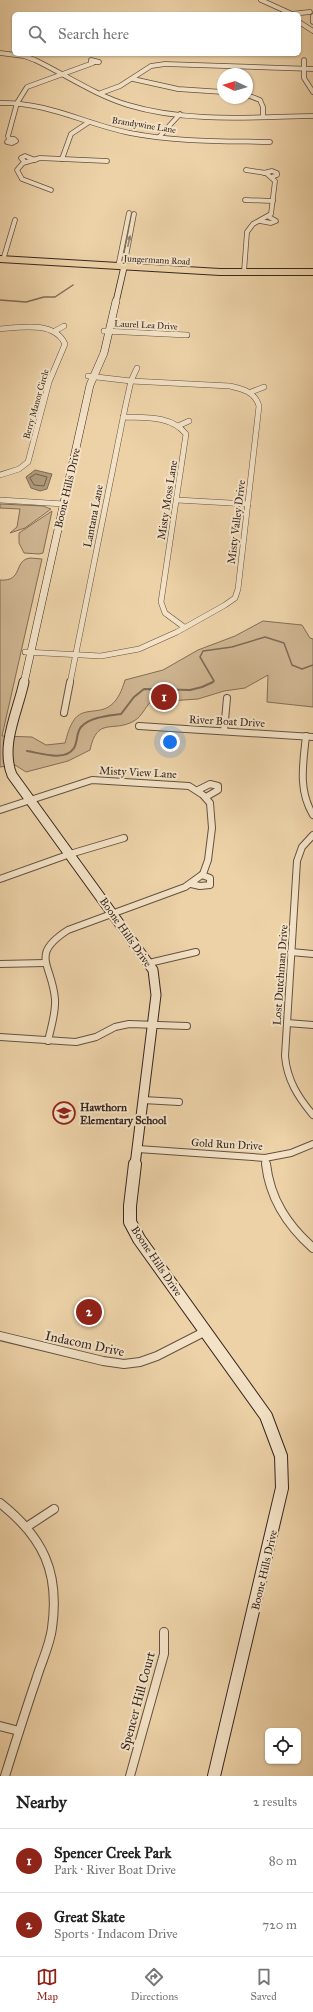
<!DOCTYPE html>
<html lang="en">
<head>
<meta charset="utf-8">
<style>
  :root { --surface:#fff; --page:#f6f6f6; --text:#222; --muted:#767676; --line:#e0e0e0; --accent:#8f2418 }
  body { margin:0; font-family:"IM FELL Great Primer",serif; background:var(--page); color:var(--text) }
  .controls { position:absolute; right:12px; bottom:12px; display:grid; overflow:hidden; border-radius:6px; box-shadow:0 1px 3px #0004 }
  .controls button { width:36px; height:36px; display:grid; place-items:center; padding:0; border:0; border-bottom:1px solid var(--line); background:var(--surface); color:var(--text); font:20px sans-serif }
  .compass { position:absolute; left:217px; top:68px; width:36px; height:36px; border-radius:50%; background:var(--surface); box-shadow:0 1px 3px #0004; rotate:274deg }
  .you { position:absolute; left:170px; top:742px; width:14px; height:14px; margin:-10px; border:3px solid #fff; border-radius:50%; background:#1a73e8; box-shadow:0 0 0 6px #1a73e833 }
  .badge { display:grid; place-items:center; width:26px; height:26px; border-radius:50%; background:var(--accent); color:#fff; font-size:13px; font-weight:700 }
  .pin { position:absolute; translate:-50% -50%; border:2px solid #fff; box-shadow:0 1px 4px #0006 }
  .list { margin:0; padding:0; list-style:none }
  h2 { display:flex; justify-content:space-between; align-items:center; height:52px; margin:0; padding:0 16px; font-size:17px }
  h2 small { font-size:13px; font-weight:400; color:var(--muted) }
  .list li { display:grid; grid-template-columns:26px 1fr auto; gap:12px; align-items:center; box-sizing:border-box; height:64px; padding:0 16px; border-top:1px solid var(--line) }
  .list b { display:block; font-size:15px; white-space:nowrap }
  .list p { margin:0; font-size:13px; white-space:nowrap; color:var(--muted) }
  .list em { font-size:13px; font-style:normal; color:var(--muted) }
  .icon { flex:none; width:22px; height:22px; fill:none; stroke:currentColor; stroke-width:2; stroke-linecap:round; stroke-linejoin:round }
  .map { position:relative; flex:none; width:313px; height:1776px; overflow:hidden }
  .search { position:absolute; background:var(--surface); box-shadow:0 1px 3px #0004; left:12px; right:12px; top:12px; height:44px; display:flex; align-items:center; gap:10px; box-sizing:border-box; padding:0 14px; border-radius:6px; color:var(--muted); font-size:15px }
  .sheet { height:180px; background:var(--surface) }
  nav { display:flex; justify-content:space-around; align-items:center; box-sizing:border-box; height:56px; border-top:1px solid var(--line); background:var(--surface); font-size:11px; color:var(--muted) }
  nav a { display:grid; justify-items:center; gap:2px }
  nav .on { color:var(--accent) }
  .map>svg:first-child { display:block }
  .green { fill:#ceb591; stroke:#826e58 }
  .water { fill:#af987a; stroke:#7f6a56 }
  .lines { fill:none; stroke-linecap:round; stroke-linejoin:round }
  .shore { stroke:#725f4d; stroke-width:1 }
  .stream-far1 { stroke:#7f6a56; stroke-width:1.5 }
  .stream { stroke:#7f6a56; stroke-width:2 }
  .street-far3-casing { stroke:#645142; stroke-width:5.5 }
  .street-far2-casing { stroke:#645142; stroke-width:6 }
  .street-far1-casing { stroke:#645142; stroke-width:8 }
  .street-casing { stroke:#645142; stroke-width:10 }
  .secondary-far3-casing { stroke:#362620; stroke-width:7 }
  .secondary-far2-casing { stroke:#362620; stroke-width:8 }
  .secondary-far1-casing { stroke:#362620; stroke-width:11 }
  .secondary-casing { stroke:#362620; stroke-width:14 }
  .primary-casing { stroke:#362620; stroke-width:8 }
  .street-far3 { stroke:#f3e2c6; stroke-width:4 }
  .street-far2 { stroke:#f3e2c6; stroke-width:5 }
  .street-far1 { stroke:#f3e2c6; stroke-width:6 }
  .street { stroke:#f3e2c6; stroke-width:8 }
  .secondary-far3 { stroke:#f3e2c6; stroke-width:5.5 }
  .secondary-far2 { stroke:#f3e2c6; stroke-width:7 }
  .secondary-far1 { stroke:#f3e2c6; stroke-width:9 }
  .secondary { stroke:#f3e2c6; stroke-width:12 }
  .primary { stroke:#edd2a8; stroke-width:6 }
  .oneway { fill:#948473 }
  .labels { text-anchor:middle; stroke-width:4; stroke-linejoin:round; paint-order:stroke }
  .far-street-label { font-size:9px; fill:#362620; stroke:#f3e2c6 }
  .street-label { font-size:11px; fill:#362620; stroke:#f3e2c6 }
  .poi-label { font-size:11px; font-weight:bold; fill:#362620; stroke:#f3e2c6; text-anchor:start }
  .near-street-label { font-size:13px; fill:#362620; stroke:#f3e2c6 }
</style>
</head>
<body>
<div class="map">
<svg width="313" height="1776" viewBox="0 0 313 1776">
  <rect width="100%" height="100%" fill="#edd2a8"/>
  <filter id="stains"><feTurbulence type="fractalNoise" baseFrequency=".005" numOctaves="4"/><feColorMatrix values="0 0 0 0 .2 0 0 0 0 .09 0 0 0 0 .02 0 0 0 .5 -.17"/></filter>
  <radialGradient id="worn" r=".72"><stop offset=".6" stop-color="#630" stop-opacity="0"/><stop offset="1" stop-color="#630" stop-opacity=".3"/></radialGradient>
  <g class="green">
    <path d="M 0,504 L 43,506 L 51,509 L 25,528 L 10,533 L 17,527 L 20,509 L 0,508 Z"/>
    <path d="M 52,511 L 43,553 L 39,554 L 24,553 L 19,543 L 19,533 Z"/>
    <path d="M 31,558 L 42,559 L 2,736 L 32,737 L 46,745 L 65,743 C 67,736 69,727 74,720 C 87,701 112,726 125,680 L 163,670 L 198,650 L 235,636 L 263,621 L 302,625 L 310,638 L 313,639 L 313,707 L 267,702 L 268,675 L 245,688 L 224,691 L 198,699 L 169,701 L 155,698 C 146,704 143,716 134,721 C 113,733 97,716 90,750 L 68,761 L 26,772 L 15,765 L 0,767 L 0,580 C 24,582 13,559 31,558 Z"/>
  </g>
  <path class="water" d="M 35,470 L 52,474 L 47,489 L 40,491 L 31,488 L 26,477 Z"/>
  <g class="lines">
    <path class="shore" d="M 36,474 L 47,477 L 44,486 L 34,485 L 30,478 Z"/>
    <g class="stream-far1">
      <path d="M 0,300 L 26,302 L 44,297 L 55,297 L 73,285"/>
      <path d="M 211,683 L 214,681 L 200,657 L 203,651 L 232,647 L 265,637 L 284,643 L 292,665 L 302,669 L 313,665"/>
    </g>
    <path class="stream" d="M 27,751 C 40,753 65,762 74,748 C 78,741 76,733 81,727 C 90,717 108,716 121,714 L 134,697 L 144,689 L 190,690 L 202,687 L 213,682"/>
    <g class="street-far3-casing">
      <g id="street-far3">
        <path d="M 261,0 L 292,14"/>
        <path d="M 291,14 L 310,12"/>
        <path d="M 313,16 L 313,22"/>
        <path d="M 299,22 L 313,31"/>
        <path d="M 0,53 L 24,56 L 35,60 C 66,75 95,95 128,105 C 188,123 252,117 313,116"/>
        <path d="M 91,60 L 99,62 L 91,62 Z"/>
        <path d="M 304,60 L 304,78 L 313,92"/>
        <path d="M 133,79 L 178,89 L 223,92"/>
        <path d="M 101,93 L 120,86 L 151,66 L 165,64 L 313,69"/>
        <path d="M 247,95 L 260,100 L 263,107 L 263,117"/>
        <path d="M 0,103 C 48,102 85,124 130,133 C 176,142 224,141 270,142"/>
        <path d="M 159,137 L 180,114"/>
        <path d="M 9,139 L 8,136 L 17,103 L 27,87 L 93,63"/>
        <path d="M 10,139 L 14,139 L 16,141 L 12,143 L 7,142 Z"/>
        <path d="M 62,159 L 71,134 L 89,122"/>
        <path d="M 25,162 L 21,158 L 25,156 L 35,160"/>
        <path d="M 264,173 L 272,171 L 277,173 L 277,175 L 272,177"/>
        <path d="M 51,190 L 22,179 L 17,170 L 23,163 L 40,158 L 107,161"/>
        <path d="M 245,200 L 273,201"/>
        <path d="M 260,221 L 271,223 L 276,221 L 269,217"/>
        <path d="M 3,260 L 15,220"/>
        <path d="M 118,267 L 129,213"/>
        <path d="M 124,267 L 134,214"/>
        <path d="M 244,272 L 247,232 L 253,224 L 271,214 L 275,181 L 266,173 L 246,170"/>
      </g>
    </g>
    <g class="street-far2-casing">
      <g id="street-far2">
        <path d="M 0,329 C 21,327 55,321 65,344 L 49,382 L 28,462 L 19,469 L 0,475"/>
        <path d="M 55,331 L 64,326"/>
        <path d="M 104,331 L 187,335"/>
        <path d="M 251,392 L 264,387"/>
        <path d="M 123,417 C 145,418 171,415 186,434 L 161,602 L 165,613 L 184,627"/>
        <path d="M 178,426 L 189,421"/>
        <path d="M 0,500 L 64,504"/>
        <path d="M 177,500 L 248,504"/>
        <path d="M 25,652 L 101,656 L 139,649 L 177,632 L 225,605 L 235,598 L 238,589 L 259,406 C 255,392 243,389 230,386 L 131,381 L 88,376"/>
        <path d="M 70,683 L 125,408 L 131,381 L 137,368"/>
      </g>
    </g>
    <g class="street-far1-casing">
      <g id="street-far1">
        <path d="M 64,713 L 70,682"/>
        <path d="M 139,726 L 313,737"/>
        <path d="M 224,731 L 227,698"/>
        <path d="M 306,736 C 303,764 298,790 313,815"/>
        <path d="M 198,790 L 210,784 L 218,786 L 218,790 L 206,797"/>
        <path d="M 0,810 L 92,780 L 189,786 L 203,795 L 210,803 L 212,828 L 208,860 L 203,874 L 185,887 L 68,930 C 29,955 52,964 55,999 C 56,1013 51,1027 48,1041"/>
        <path d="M 313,835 L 302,847 L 297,861 L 285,1056 C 287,1080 298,1097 313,1115"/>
        <path d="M 0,879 L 70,854 L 124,838"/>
        <path d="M 191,884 L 200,886 L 210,885 L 210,878 L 202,875"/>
        <path d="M 291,952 L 313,954"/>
        <path d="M 149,963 L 196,952"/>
        <path d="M 0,964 L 45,963"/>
        <path d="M 287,1023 L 313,1025"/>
        <path d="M 0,1037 L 76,1042 L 96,1037 L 115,1027 L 129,1024 L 187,1026"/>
        <path d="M 143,1100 L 179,1102"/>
        <path d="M 138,1149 L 265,1158 L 291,1153 L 313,1144"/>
        <path d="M 265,1158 L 266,1165"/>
      </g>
    </g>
    <g class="street-casing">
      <g id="street">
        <path d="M 266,1164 C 270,1199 287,1225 313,1248"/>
        <path d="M 0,1336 L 103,1361 L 124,1364 L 140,1362 L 157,1356 L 206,1331"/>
        <path d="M 0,1503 C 43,1537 60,1572 52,1628 C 50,1645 41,1663 36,1680 C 25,1712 15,1744 5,1776"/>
        <path d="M 28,1526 L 54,1509"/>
        <path d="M 0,1726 L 19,1731"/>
        <path d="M 130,1776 L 164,1654 L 164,1632"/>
      </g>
    </g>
    <g class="secondary-far3-casing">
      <path id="secondary-far3" d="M 116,302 L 124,267"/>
    </g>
    <g class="secondary-far2-casing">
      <path id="secondary-far2" d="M 24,683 L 90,385 L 104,353 L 116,301"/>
    </g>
    <g class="secondary-far1-casing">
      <path id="secondary-far1" d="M 24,682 C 18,711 0,745 12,775 L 153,970 L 156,995 L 135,1165"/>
    </g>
    <g class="secondary-casing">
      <path id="secondary" d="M 135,1164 L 130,1206 L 130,1222 L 139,1239 L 266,1416 L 281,1456 L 282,1488 L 214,1776"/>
    </g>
    <g class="primary-casing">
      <path id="primary" d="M 0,259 L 220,272 L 313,272"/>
    </g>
    <use href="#street-far3" class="street-far3"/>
    <use href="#street-far2" class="street-far2"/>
    <use href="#street-far1" class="street-far1"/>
    <use href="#street" class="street"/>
    <use href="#secondary-far3" class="secondary-far3"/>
    <use href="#secondary-far2" class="secondary-far2"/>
    <use href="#secondary-far1" class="secondary-far1"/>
    <use href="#secondary" class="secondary"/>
    <use href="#primary" class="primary"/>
  </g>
  <defs><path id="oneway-solid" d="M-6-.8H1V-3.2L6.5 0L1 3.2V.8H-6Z"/></defs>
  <use class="oneway" href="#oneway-solid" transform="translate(129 241) rotate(-78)"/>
  <defs>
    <g id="school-ring" transform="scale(1.15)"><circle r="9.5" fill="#f3e2c6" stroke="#8f2418" stroke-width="1.5"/><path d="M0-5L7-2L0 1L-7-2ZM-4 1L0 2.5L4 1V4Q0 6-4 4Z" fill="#8f2418"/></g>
  </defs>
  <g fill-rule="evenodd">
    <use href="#school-ring" x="64" y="1113"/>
  </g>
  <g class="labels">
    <g class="far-street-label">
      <text transform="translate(144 125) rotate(9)" y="3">Brandywine Lane</text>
      <text transform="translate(157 260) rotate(3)" y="3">Jungermann Road</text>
      <text transform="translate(146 325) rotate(3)" y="3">Laurel Lea Drive</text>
      <text transform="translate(36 404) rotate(-74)" y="3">Berry Manor Circle</text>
    </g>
    <g class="street-label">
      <text transform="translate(67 488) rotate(-77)" y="4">Boone Hills Drive</text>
      <text transform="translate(167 500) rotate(-81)" y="4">Misty Moss Lane</text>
      <text transform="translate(93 516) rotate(-79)" y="4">Lantana Lane</text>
      <text transform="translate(236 522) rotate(-83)" y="4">Misty Valley Drive</text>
      <text transform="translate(227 721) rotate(3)" y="4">River Boat Drive</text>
      <text transform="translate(138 772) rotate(3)" y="4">Misty View Lane</text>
      <text transform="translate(126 932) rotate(55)" y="4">Boone Hills Drive</text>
      <text transform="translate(280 975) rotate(-86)" y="4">Lost Dutchman Drive</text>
      <text transform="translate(227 1144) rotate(3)" y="4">Gold Run Drive</text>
      <text transform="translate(157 1261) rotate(56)" y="4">Boone Hills Drive</text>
      <text transform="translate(264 1570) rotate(-77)" y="4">Boone Hills Drive</text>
    </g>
    <g class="poi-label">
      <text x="80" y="1111">Hawthorn<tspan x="80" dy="13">Elementary School</tspan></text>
    </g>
    <g class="near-street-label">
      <text transform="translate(85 1343) rotate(12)" y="5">Indacom Drive</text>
      <text transform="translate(137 1701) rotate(-75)" y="5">Spencer Hill Court</text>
    </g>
  </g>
  <rect width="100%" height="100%" filter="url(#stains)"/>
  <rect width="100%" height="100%" fill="url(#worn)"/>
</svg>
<div class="controls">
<button><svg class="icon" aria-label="locate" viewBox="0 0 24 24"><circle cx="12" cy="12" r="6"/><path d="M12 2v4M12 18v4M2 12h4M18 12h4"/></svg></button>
</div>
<svg class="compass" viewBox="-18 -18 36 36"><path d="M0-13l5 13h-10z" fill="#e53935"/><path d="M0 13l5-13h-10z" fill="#767676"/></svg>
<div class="you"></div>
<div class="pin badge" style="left:164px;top:697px">1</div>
<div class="pin badge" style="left:89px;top:1312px">2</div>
<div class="search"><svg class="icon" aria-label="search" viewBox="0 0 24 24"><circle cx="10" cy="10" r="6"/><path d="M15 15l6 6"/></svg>Search here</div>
</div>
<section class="sheet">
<h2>Nearby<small>2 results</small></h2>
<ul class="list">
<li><span class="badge">1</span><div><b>Spencer Creek Park</b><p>Park · River Boat Drive</p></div><em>80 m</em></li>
<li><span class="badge">2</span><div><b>Great Skate</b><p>Sports · Indacom Drive</p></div><em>720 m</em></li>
</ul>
</section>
<nav>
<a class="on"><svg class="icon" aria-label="map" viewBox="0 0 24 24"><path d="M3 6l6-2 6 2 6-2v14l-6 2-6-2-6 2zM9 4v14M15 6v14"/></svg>Map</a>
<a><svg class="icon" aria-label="directions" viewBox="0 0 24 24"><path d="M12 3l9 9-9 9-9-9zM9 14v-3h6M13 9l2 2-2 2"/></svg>Directions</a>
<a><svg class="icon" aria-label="saved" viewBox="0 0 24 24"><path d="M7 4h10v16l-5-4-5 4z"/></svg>Saved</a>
</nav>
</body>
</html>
